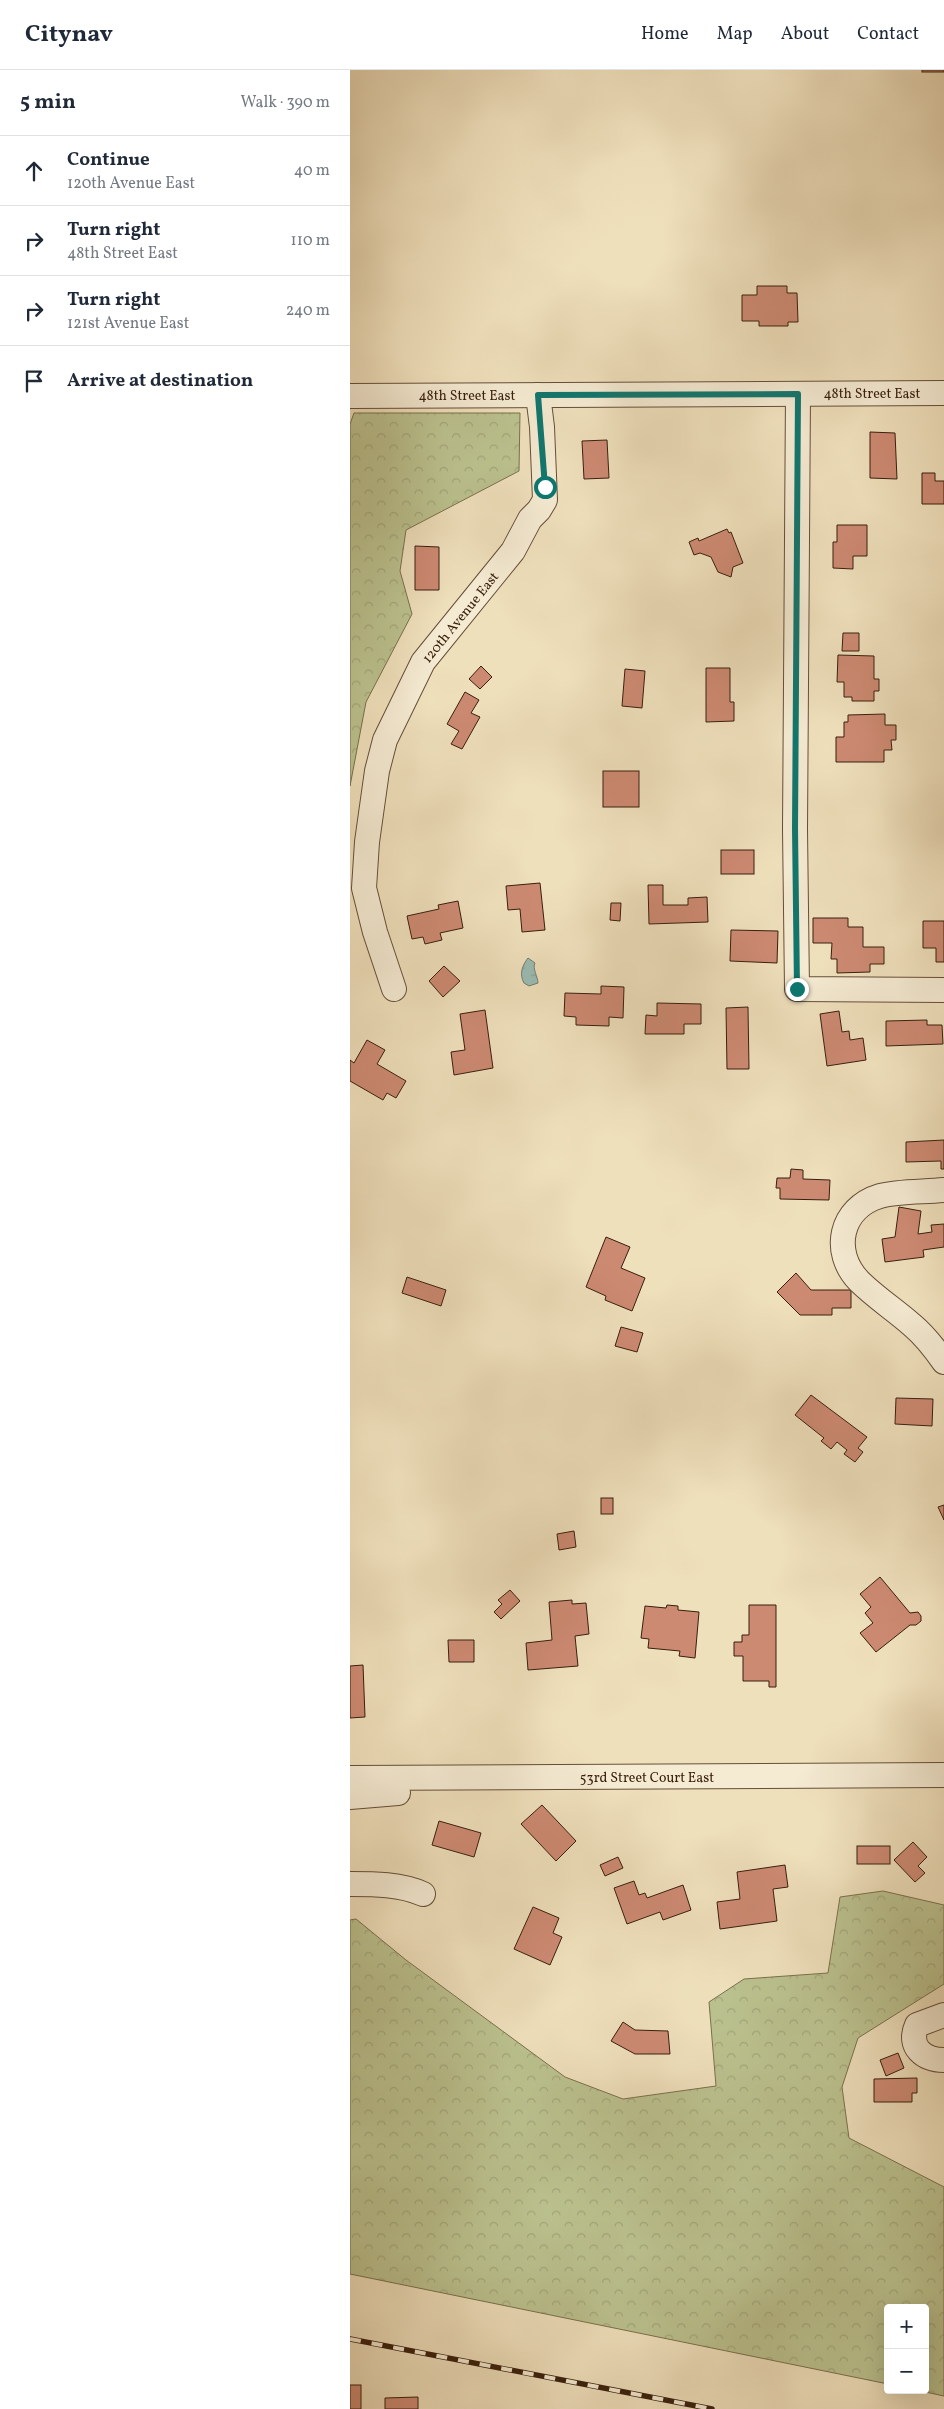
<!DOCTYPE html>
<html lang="en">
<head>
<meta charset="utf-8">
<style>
  :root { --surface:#fff; --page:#f6f6f7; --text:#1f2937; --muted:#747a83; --line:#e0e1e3 }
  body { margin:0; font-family:Vollkorn,serif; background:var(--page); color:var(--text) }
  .controls { position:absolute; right:15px; bottom:15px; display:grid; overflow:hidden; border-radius:5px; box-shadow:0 5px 20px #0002 }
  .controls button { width:45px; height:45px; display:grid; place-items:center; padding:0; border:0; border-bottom:1px solid var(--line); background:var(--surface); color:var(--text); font:25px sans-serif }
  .stop { position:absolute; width:15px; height:15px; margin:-11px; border:4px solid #0f766e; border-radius:50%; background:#fff }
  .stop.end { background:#0f766e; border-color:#fff; box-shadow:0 1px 5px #0008 }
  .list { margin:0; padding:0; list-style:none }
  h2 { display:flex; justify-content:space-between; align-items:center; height:65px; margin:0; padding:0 20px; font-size:21px }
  h2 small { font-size:16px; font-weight:400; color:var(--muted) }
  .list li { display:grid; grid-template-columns:32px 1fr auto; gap:15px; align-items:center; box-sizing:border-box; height:70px; padding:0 20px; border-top:1px solid var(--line) }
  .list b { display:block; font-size:19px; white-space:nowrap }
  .list p { margin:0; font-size:16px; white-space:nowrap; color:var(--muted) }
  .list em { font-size:16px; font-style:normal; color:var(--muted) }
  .icon { flex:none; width:28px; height:28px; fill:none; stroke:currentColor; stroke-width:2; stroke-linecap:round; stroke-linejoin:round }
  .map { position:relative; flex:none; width:594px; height:2339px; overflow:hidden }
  header { display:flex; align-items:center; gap:30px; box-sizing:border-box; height:70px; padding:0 25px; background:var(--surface); border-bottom:1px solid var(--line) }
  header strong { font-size:24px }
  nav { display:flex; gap:28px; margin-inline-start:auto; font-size:18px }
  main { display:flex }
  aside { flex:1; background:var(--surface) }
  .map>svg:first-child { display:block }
  .forest { fill:url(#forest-crowns); stroke:#7a704e }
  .water { fill:url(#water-ripples); stroke:#737d71 }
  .building { fill:#cd8a73; stroke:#381e0c }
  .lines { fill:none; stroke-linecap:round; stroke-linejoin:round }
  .minor-casing { stroke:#664e38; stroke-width:26 }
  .minor { stroke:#f5ebd3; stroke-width:24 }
  .rail-casing { stroke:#381e0c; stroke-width:5.5 }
  .rail { stroke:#f5ebd3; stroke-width:4; stroke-dasharray:11; stroke-linecap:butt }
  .route { stroke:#0f766e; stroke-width:6 }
  .labels { text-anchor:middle; stroke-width:4.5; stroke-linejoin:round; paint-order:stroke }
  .street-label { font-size:14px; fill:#381e0c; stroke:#f5ebd3 }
</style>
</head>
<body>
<header>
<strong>Citynav</strong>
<nav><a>Home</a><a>Map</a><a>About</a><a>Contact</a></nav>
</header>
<main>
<aside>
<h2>5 min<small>Walk · 390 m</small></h2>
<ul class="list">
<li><svg class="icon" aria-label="ahead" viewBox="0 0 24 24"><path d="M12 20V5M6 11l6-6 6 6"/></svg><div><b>Continue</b><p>120th Avenue East</p></div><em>40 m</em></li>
<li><svg class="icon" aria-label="right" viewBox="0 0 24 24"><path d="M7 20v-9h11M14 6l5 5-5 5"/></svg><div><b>Turn right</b><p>48th Street East</p></div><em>110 m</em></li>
<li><svg class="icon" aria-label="right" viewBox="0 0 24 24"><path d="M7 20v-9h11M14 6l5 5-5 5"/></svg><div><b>Turn right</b><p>121st Avenue East</p></div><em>240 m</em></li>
<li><svg class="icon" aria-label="arrive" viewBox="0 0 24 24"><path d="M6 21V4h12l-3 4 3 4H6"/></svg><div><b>Arrive at destination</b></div></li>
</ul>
</aside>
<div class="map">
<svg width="594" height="2339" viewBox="0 0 594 2339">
  <defs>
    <pattern id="forest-crowns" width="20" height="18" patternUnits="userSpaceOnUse" patternTransform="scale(1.25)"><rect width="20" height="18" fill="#bbc28f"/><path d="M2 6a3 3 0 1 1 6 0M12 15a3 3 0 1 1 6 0" fill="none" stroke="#a2a67a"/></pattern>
    <pattern id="water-ripples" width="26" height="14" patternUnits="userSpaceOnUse" patternTransform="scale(1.25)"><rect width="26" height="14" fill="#9abdb4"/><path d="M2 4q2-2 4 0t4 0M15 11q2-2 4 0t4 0" fill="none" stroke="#85a29a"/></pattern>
  </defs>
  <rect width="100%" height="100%" fill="#efe0bc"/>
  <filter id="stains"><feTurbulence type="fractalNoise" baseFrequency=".004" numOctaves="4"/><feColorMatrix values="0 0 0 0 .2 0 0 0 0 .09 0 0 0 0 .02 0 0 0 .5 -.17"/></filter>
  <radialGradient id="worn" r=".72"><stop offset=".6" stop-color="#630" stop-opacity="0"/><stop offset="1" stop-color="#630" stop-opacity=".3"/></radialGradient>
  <g class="forest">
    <path d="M 4,343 L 170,343 L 169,401 L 56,460 L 50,501 L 62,544 L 16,632 L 0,716 L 0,354 Z"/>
    <path d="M 533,1821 L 594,1835 L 594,1914 L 508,1968 L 492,2017 L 499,2068 L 594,2117 L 594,2326 L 566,2320 L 575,2320 L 575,2238 L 538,2238 L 538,2314 L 0,2204 L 0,1850 L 6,1849 L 56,1890 L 215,2007 L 273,2029 L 366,2016 L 359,1932 L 394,1909 L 478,1903 L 490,1827 Z"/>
  </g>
  <path class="water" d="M 178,888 L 185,893 C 182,898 188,907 188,913 L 179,916 L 174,913 C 169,904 172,896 178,888 Z"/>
  <g class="building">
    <rect x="572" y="0" width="22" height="2"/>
    <path d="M 407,216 L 437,216 L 437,223 L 447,223 L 448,252 L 438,252 L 438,256 L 409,256 L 409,251 L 392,251 L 392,225 L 407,225 Z"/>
    <path d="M 520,362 L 545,363 L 547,409 L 520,408 Z"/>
    <path d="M 257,370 L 259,408 L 234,409 L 232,371 Z"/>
    <path d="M 572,403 L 585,403 L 585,411 L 594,411 L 594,434 L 572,434 Z"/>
    <path d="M 487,455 L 517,455 L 517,486 L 503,486 L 503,499 L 483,498 L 483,472 L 487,472 Z"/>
    <path d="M 377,459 L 379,463 L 381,462 L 393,493 L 383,497 L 381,507 L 368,502 L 361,487 L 350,483 L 344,485 L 339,472 L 348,468 L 349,471 Z"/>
    <path d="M 65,476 L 89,477 L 89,520 L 65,520 Z"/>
    <path d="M 493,563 L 509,563 L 509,581 L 492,581 Z"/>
    <path d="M 488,585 L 524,586 L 524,609 L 529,609 L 529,621 L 524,621 L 524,631 L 502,631 L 502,627 L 494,627 L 494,612 L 487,612 Z"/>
    <path d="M 131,596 L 142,607 L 130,619 L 119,609 Z"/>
    <path d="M 356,598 L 380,598 L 380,632 L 384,632 L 384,651 L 356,652 Z"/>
    <path d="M 275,599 L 295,601 L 292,638 L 272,636 Z"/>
    <path d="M 115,622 L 129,630 L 121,643 L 130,647 L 112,679 L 101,674 L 109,661 L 97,654 Z"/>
    <path d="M 535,644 L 535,655 L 546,655 L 546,670 L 541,670 L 542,680 L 534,680 L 534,692 L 486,692 L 486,667 L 494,667 L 494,652 L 498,652 L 498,645 Z"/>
    <rect x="253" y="701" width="36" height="36"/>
    <rect x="371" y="780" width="33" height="24"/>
    <path d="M 190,813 L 195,860 L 172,862 L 170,839 L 158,840 L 156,816 Z"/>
    <path d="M 298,815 L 313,815 L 313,835 L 338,835 L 338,828 L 357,827 L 358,852 L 299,854 Z"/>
    <path d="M 108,831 L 113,858 L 90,863 L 92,870 L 75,874 L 73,867 L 62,869 L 57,846 L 89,839 L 88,835 Z"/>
    <path d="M 261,833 L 271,833 L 270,851 L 260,850 Z"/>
    <path d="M 463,848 L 498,848 L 498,857 L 513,857 L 513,877 L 534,877 L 534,894 L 520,894 L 520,902 L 487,903 L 487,889 L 481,889 L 482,873 L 463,873 Z"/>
    <path d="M 573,851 L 594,851 L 594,892 L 586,892 L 586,878 L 573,878 Z"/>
    <path d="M 381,860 L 428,861 L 427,893 L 380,891 Z"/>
    <path d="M 94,896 L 110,911 L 93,927 L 79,911 Z"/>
    <path d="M 251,916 L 274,917 L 273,948 L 259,947 L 259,956 L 226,955 L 226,947 L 214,946 L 215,923 L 251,924 Z"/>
    <path d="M 307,933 L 351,934 L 351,954 L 334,954 L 334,964 L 295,964 L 296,945 L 307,946 Z"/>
    <path d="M 398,937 L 399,999 L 377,999 L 376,938 Z"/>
    <path d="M 135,940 L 143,998 L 104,1005 L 101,982 L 115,980 L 110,944 Z"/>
    <path d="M 489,941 L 492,962 L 499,961 L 500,970 L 513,968 L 516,990 L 477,996 L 470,944 Z"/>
    <path d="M 577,950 L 577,955 L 592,955 L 593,974 L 536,976 L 536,951 Z"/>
    <path d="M 17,970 L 35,980 L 27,994 L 56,1011 L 46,1028 L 37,1023 L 33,1030 L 0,1011 L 0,990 L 4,993 Z"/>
    <path d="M 594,1070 L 594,1099 L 591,1099 L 591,1091 L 556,1092 L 556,1072 Z"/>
    <path d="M 441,1099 L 453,1100 L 453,1109 L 480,1110 L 479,1130 L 430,1129 L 430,1118 L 426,1118 L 427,1108 L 440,1108 Z"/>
    <path d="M 549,1137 L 571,1141 L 568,1164 L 582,1162 L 581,1155 L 594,1154 L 594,1177 L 573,1180 L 574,1187 L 535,1192 L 532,1169 L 545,1167 Z"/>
    <path d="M 256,1167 L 280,1177 L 271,1198 L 295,1208 L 282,1241 L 255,1230 L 256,1226 L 236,1217 Z"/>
    <path d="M 446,1203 L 461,1220 L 501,1220 L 501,1238 L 482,1238 L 482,1245 L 450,1245 L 427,1222 Z"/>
    <path d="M 57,1207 L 96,1220 L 91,1236 L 52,1223 Z"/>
    <path d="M 271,1257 L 293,1263 L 287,1282 L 265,1276 Z"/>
    <path d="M 461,1325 L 517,1367 L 508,1378 L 513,1382 L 505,1392 L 494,1384 L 497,1380 L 487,1372 L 481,1379 L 471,1371 L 474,1368 L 445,1345 Z"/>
    <path d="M 546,1328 L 583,1329 L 582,1356 L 545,1354 Z"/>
    <rect x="251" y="1428" width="12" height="16"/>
    <path d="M 594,1435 L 594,1450 L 588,1437 Z"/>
    <path d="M 224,1461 L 226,1477 L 209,1480 L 207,1464 Z"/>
    <path d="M 530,1507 L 560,1543 L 568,1542 L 571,1546 L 571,1551 L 566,1555 L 560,1555 L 526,1582 L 510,1563 L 523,1553 L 515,1543 L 521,1537 L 510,1524 Z"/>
    <path d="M 160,1520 L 170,1531 L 151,1549 L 144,1542 L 152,1534 L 148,1530 Z"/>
    <path d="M 222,1530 L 222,1534 L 236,1533 L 239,1564 L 225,1566 L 228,1596 L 178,1600 L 176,1573 L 202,1570 L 199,1532 Z"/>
    <path d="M 317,1535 L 328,1536 L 328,1540 L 349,1542 L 345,1588 L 329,1586 L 330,1581 L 298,1578 L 299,1569 L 291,1568 L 295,1536 L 316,1538 Z"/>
    <path d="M 399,1535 L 426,1535 L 426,1617 L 419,1617 L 419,1611 L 393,1611 L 393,1586 L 384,1586 L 384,1572 L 392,1572 L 392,1565 L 399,1565 Z"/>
    <path d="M 98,1570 L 124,1570 L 124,1592 L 99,1592 Z"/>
    <path d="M 13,1595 L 15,1647 L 0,1648 L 0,1596 Z"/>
    <path d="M 192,1735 L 226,1771 L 206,1791 L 171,1754 Z"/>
    <path d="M 89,1751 L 131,1763 L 124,1787 L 82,1775 Z"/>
    <path d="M 563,1772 L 577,1787 L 568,1796 L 575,1803 L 565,1812 L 544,1790 Z"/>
    <rect x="507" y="1776" width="33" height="18"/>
    <path d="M 268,1787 L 273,1798 L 255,1806 L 250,1795 Z"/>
    <path d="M 435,1795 L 438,1817 L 423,1819 L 427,1851 L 370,1859 L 367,1832 L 390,1829 L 387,1802 Z"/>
    <path d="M 284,1811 L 289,1825 L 295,1823 L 297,1828 L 333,1815 L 341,1840 L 313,1850 L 310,1842 L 277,1854 L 264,1818 Z"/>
    <path d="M 183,1837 L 209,1848 L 203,1863 L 212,1867 L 200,1895 L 164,1879 Z"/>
    <path d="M 273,1952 L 285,1960 L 318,1961 L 320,1984 L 285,1984 L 261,1971 Z"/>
    <path d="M 548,1983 L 554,1998 L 536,2006 L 530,1990 Z"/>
    <path d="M 567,2008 L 567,2023 L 562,2023 L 562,2032 L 524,2032 L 524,2009 Z"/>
    <rect x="0" y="2315" width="11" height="24"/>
    <path d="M 68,2327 L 68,2339 L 35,2339 L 35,2328 Z"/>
  </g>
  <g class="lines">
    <g class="minor-casing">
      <g id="minor">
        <path d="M 448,324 L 445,759 L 447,919 L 594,920"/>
        <path d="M 0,326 L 594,323"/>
        <path d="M 44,919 L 25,862 L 14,818 L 17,772 L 27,701 L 35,670 L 73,592 L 163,481 L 180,449 L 189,440 L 195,430 L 192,357 L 188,325"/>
        <path d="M 594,1120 C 575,1122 548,1121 530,1126 C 490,1138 481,1182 509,1211 C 525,1227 545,1240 562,1255 C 574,1265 585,1279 594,1292"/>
        <path d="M 0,1708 L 594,1705"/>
        <path d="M 0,1727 L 48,1723"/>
        <path d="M 0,1814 C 24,1814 51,1814 73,1824"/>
        <path d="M 594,1945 L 567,1955 C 557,1977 574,1990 594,1990"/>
      </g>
    </g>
    <use href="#minor" class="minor"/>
    <g class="rail-casing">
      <path id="rail" d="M 0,2269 L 362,2339"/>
    </g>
    <use href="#rail" class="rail"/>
  </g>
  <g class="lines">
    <path class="route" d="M 195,417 L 188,325 L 448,324 L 445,758 L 447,919"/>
  </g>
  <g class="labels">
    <g class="street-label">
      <text x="522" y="328">48th Street East</text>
      <text x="117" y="330">48th Street East</text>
      <text transform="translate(110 547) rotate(-51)" y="5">120th Avenue East</text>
      <text x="297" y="1712">53rd Street Court East</text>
    </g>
  </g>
  <rect width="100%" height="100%" filter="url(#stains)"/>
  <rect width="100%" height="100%" fill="url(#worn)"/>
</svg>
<div class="controls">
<button>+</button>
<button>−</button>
</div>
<div class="stop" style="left:195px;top:417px"></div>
<div class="stop end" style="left:447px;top:919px"></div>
</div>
</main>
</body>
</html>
